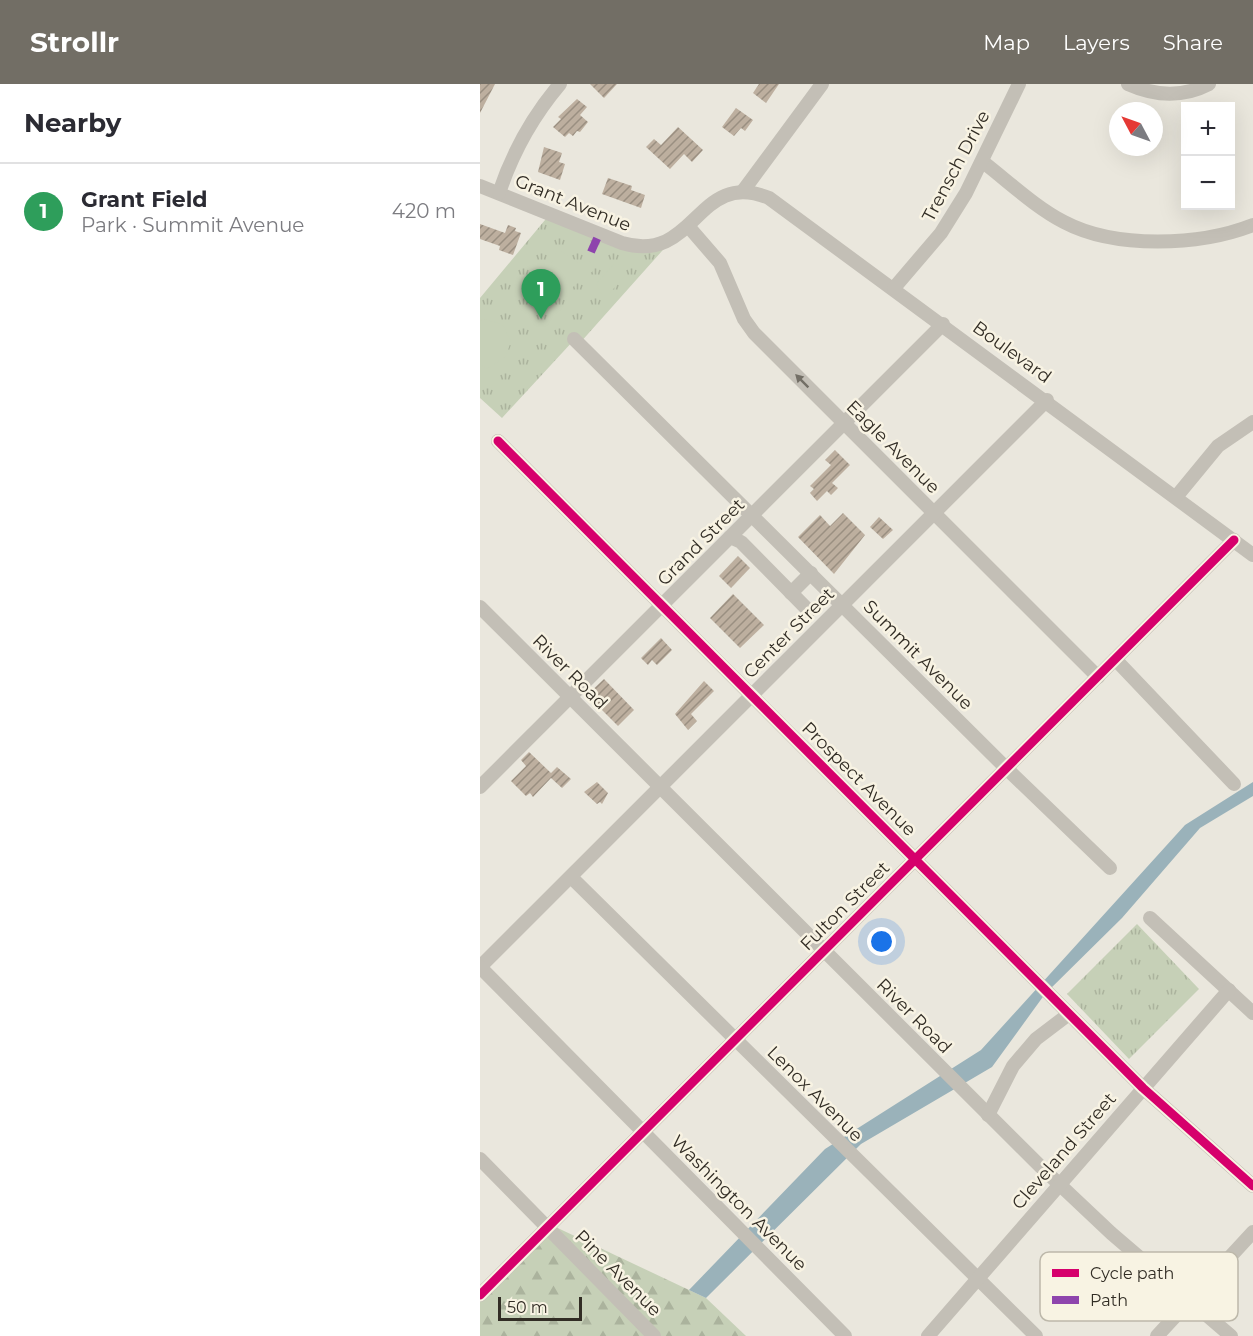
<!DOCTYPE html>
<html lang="en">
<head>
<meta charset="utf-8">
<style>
  :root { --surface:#fff; --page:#f7f7f7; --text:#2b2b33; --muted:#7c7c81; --line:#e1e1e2; --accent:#726e65 }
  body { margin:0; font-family:Montserrat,sans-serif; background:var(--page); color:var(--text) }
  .controls { position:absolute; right:18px; top:18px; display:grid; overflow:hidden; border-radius:0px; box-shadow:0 6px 24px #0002 }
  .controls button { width:54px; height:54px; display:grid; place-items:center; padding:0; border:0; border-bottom:2px solid var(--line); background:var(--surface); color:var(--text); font:30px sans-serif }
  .compass { position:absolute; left:629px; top:18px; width:54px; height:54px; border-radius:50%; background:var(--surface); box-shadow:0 6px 24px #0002; rotate:311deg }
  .scale { position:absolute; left:18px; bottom:15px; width:84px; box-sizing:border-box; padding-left:6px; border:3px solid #322d25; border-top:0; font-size:16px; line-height:21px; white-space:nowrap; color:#322d25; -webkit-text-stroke:4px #f8f3e3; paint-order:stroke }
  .you { position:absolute; left:402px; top:858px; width:21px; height:21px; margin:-15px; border:4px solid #fff; border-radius:50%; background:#1a73e8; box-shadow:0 0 0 9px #1a73e833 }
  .badge { display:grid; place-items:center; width:39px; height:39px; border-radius:50%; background:var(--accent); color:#fff; font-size:20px; font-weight:700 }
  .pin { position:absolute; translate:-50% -50px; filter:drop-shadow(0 2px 3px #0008) }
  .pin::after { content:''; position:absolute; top:32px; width:21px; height:18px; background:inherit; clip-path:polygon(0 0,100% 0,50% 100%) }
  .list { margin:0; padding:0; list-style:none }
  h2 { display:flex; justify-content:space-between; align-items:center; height:78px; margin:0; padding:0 24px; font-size:26px }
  h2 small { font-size:20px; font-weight:400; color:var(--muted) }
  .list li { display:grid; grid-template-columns:39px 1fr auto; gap:18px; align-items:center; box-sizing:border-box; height:96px; padding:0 24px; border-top:2px solid var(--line) }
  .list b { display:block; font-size:22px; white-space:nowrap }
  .list p { margin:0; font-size:20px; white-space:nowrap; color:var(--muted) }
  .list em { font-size:20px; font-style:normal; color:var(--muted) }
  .map { position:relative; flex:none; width:773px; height:1252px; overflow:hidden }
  header { display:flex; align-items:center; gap:36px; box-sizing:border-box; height:84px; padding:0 30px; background:var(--accent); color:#fff }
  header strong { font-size:28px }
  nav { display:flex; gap:33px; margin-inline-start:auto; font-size:21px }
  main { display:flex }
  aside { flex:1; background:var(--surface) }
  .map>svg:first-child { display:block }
  .forest { fill:url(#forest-firs) }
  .park { fill:url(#park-tufts) }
  .garden { fill:#c6d0b7 }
  .water { fill:#9ab2ba }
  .building { fill:url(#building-hatch) }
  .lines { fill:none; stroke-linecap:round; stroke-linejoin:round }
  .minor { stroke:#c3bfb6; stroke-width:14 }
  .quiet { stroke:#8e44ad; stroke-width:8; stroke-dasharray:15 8; stroke-linecap:butt }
  .cycleway-casing { stroke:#f8f3e3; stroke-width:13 }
  .cycleway { stroke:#d6006c; stroke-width:9 }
  .oneway { fill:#736f66 }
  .labels { text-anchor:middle; stroke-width:5; stroke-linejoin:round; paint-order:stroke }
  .street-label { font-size:18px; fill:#322d25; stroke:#f8f3e3 }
  .key { fill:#f8f3e3; stroke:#bdb8aa; stroke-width:1.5 }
  .key-label { font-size:16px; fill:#322d25 }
</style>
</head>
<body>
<header>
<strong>Strollr</strong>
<nav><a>Map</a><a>Layers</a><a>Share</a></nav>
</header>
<main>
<aside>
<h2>Nearby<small></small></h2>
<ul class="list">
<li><span class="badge" style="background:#2e9e5b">1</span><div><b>Grant Field</b><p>Park · Summit Avenue</p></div><em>420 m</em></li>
</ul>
</aside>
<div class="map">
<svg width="773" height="1252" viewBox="0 0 773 1252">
  <defs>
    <pattern id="forest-firs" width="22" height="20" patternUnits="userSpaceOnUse" patternTransform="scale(1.5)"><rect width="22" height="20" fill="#c6d0b7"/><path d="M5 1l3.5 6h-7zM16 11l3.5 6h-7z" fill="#abb39d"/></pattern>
    <pattern id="park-tufts" width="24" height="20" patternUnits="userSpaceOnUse" patternTransform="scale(1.5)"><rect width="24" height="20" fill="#c6d0b7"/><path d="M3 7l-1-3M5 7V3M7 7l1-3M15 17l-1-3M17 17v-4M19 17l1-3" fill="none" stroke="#abb39d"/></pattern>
    <pattern id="building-hatch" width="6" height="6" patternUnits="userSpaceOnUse" patternTransform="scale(1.5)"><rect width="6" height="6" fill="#bdaf9f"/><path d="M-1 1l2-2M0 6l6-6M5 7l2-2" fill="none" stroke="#9a8f81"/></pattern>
  </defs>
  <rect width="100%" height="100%" fill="#eae7dd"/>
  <path class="forest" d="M 65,1138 L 226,1214 L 266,1252 L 0,1252 L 0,1204 Z"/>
  <g class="park">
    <path d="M 70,130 L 142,159 L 190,158 L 99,260 L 94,256 L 22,334 L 0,314 L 0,214 Z"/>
    <path d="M 657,840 L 719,905 L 649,975 L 587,910 Z"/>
  </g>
  <g class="garden">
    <path d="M 78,165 L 99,179 L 109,177 L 114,183 L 112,188 L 104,192 L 82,214 C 69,199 67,182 78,165 Z"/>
    <path d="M 134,180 L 144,182 L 146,190 L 129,210 L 122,210 L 116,200 Z"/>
    <path d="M 3,235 L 22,240 L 31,257 L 26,272 L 7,285 L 0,280 L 0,237 Z"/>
  </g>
  <path class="water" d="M 773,698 L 773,712 L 720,744 L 642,834 L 565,910 L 512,983 L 381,1060 L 226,1214 L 209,1206 L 345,1065 L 501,966 L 705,741 Z"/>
  <g class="building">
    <path d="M 0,0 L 15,0 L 0,29 Z"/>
    <path d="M 110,0 L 137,0 L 124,14 Z"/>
    <path d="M 279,0 L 299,0 L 286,19 L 273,9 Z"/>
    <path d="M 97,15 L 107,23 L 100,31 L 108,38 L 100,48 L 97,47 L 93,52 L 89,49 L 85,53 L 73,43 L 81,35 L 78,33 Z"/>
    <path d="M 256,24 L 273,36 L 265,47 L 261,44 L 254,52 L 242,43 Z"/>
    <path d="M 198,43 L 223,66 L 212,78 L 204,70 L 190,85 L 166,63 L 174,55 L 181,61 Z"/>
    <path d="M 64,63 L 82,69 L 79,78 L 85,80 L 80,96 L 58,88 Z"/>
    <path d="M 128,94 L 152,102 L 151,106 L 165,111 L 161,124 L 122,110 Z"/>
    <path d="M 0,140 L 25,149 L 28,141 L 36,144 L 35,147 L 41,149 L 33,171 L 19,166 L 20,162 L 0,155 Z"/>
    <path d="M 355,366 L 370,381 L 352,399 L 358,404 L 351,411 L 347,407 L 337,417 L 330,409 L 334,405 L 330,402 L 351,381 L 345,376 Z"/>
    <path d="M 363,429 L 385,451 L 354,490 L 318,453 L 340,431 L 350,442 Z"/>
    <path d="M 399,433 L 413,446 L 403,455 L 390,443 Z"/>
    <path d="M 258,472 L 270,484 L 251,504 L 239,492 Z"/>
    <path d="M 253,510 L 284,541 L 260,564 L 230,534 Z"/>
    <path d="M 181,554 L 192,566 L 177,581 L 172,576 L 168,581 L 161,574 Z"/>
    <path d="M 124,595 L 154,626 L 138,642 L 107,611 Z"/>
    <path d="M 224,597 L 234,607 L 211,630 L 217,637 L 208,646 L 195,630 Z"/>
    <path d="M 49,668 L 71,689 L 77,683 L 91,695 L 82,704 L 71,694 L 53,713 L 50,709 L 46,712 L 31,697 L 46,682 L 41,676 Z"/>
    <path d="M 117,698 L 128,709 L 122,720 L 120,718 L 117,720 L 104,708 Z"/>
  </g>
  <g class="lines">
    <g class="minor">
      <path d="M 648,0 C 675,12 702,14 729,0"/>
      <path d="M 503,78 C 529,98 555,123 584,138 C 635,165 720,162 773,141"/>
      <path d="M 0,102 L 142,159 C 217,181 216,84 289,114 L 773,471"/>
      <path d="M 263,107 L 342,0"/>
      <path d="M 19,109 C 33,67 52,33 80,0"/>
      <path d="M 208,142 L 240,179 L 264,235 L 274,249 L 618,593"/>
      <path d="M 414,204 L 461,149 L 486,109 L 539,0"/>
      <path d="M 94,255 L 526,684 L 630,784"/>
      <path d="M 18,357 L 663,1004 L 773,1102"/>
      <path d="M 696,413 L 738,362 L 773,338"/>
      <path d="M 250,453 L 261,458 L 329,527"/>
      <path d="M 311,509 L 331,489"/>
      <path d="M 0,523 L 561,1083 L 631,1149 L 751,1252"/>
      <path d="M 635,575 L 754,700"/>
      <path d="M 0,703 L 463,240"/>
      <path d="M 91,793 L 556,1252"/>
      <path d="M 670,834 L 773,929"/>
      <path d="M 0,883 L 567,316"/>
      <path d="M 0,883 L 365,1252"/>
      <path d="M 508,1031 L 533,982 L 556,955 L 589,930"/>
      <path d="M 0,1075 L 174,1252"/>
      <path d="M 0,1211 L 754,456"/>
      <path d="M 448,1252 L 749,906"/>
      <path d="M 677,1252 L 773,1148"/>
    </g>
    <path class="quiet" d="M 111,168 L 119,150"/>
    <g class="cycleway-casing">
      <g id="cycleway">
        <path d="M 18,357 L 663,1004 L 773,1102"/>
        <path d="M 0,1211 L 754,456"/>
      </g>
    </g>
    <use href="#cycleway" class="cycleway"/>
  </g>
  <defs><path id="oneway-solid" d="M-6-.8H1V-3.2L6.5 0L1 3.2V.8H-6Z" transform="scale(1.5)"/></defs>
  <use class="oneway" href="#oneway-solid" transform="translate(322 297) rotate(-135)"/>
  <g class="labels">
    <g class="street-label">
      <text transform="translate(476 82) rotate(-62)" y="6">Trensch Drive</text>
      <text transform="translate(93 119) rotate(22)" y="6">Grant Avenue</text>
      <text transform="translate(532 268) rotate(36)" y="6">Boulevard</text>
      <text transform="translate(413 363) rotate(45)" y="6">Eagle Avenue</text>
      <text transform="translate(221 458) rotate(-45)" y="6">Grand Street</text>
      <text transform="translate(309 549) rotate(-45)" y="6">Center Street</text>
      <text transform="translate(438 571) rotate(45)" y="6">Summit Avenue</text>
      <text transform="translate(90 588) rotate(45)" y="6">River Road</text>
      <text transform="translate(379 695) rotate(45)" y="6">Prospect Avenue</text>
      <text transform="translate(365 822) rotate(-45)" y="6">Fulton Street</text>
      <text transform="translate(434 932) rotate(45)" y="6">River Road</text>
      <text transform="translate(335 1010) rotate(45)" y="6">Lenox Avenue</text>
      <text transform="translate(584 1067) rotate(-49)" y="6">Cleveland Street</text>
      <text transform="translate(259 1119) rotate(45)" y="6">Washington Avenue</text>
      <text transform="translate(138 1189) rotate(45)" y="6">Pine Avenue</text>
    </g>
  </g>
  <rect x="560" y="1168" width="198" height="69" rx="9" class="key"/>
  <rect x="572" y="1185" width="27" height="8" fill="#d6006c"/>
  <rect x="572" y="1212" width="27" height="8" fill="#8e44ad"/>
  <g class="key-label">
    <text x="610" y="1195">Cycle path</text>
    <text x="610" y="1222">Path</text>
  </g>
</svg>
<div class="controls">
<button>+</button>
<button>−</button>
</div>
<svg class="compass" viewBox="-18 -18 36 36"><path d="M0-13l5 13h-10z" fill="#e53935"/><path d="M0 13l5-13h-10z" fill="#7c7c81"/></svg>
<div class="scale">50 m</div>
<div class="you"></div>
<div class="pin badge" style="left:61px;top:235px;background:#2e9e5b">1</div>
</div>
</main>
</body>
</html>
